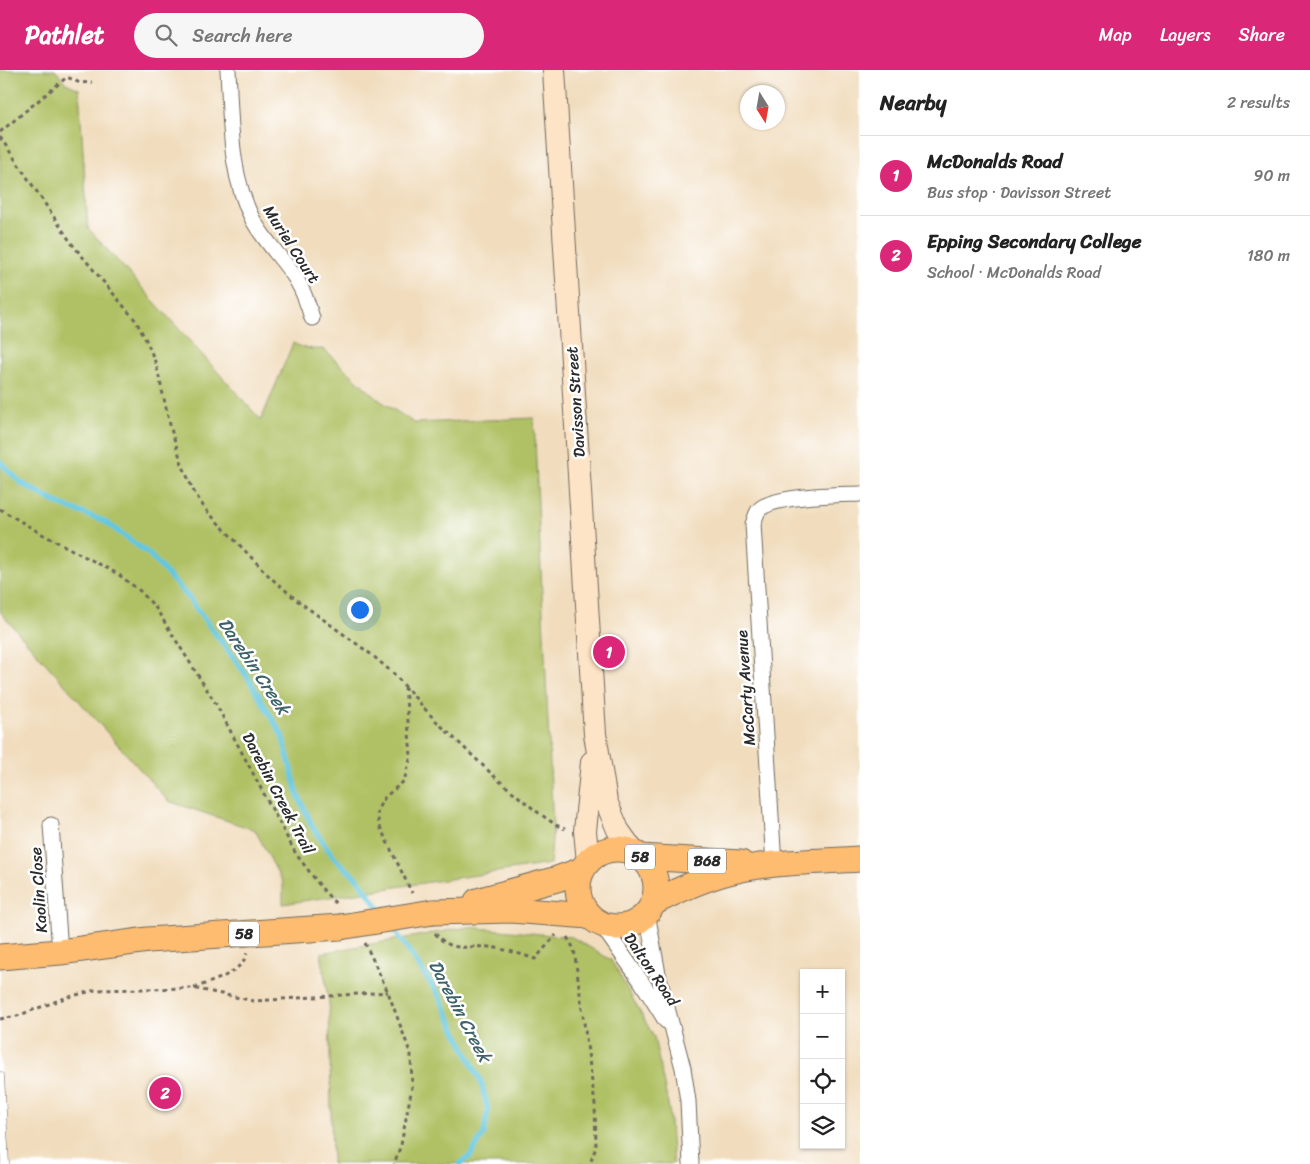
<!DOCTYPE html>
<html lang="en">
<head>
<meta charset="utf-8">
<style>
  :root { --surface:#fff; --page:#f6f6f6; --text:#222; --muted:#767676; --line:#e0e0e0; --accent:#db2777 }
  body { margin:0; font-family:Sriracha,sans-serif; background:var(--page); color:var(--text) }
  .controls { position:absolute; right:15px; bottom:15px; display:grid; overflow:hidden; border-radius:0px; box-shadow:0 1px 4px #0004 }
  .controls button { width:45px; height:45px; display:grid; place-items:center; padding:0; border:0; border-bottom:1px solid var(--line); background:var(--surface); color:var(--text); font:25px sans-serif }
  .compass { position:absolute; left:740px; top:15px; width:45px; height:45px; border-radius:50%; background:var(--surface); box-shadow:0 1px 4px #0004; rotate:169deg }
  .you { position:absolute; left:359px; top:539px; width:18px; height:18px; margin:-12px; border:4px solid #fff; border-radius:50%; background:#1a73e8; box-shadow:0 0 0 8px #1a73e833 }
  .badge { display:grid; place-items:center; width:32px; height:32px; border-radius:50%; background:var(--accent); color:#fff; font-size:16px; font-weight:700 }
  .pin { position:absolute; translate:-50% -50%; border:2px solid #fff; box-shadow:0 1px 5px #0006 }
  .list { margin:0; padding:0; list-style:none }
  h2 { display:flex; justify-content:space-between; align-items:center; height:65px; margin:0; padding:0 20px; font-size:21px }
  h2 small { font-size:16px; font-weight:400; color:var(--muted) }
  .list li { display:grid; grid-template-columns:32px 1fr auto; gap:15px; align-items:center; box-sizing:border-box; height:80px; padding:0 20px; border-top:1px solid var(--line) }
  .list b { display:block; font-size:19px; white-space:nowrap }
  .list p { margin:0; font-size:16px; white-space:nowrap; color:var(--muted) }
  .list em { font-size:16px; font-style:normal; color:var(--muted) }
  .icon { flex:none; width:28px; height:28px; fill:none; stroke:currentColor; stroke-width:2; stroke-linecap:round; stroke-linejoin:round }
  .map { position:relative; flex:none; width:860px; height:1094px; overflow:hidden }
  header { display:flex; align-items:center; gap:30px; box-sizing:border-box; height:70px; padding:0 25px; background:var(--accent); color:#fff }
  header strong { font-size:24px }
  nav { display:flex; gap:28px; margin-inline-start:auto; font-size:18px }
  .search { width:350px; height:45px; background:var(--page); display:flex; align-items:center; gap:12px; box-sizing:border-box; padding:0 18px; border-radius:28px; color:var(--muted); font-size:19px }
  main { display:flex }
  aside { flex:1; background:var(--surface) }
  .map>svg:first-child { display:block }
  .green { fill:#b0c165; stroke:#6e7648 }
  .lines { fill:none; stroke-linecap:round; stroke-linejoin:round }
  .stream { stroke:#62c7e0; stroke-width:5.5 }
  .lane-casing { stroke:#70695e; stroke-width:9 }
  .street-casing { stroke:#70695e; stroke-width:17 }
  .secondary-casing { stroke:#70695e; stroke-width:24 }
  .primary-casing { stroke:#70695e; stroke-width:27 }
  .path { stroke:#70695e; stroke-width:3; stroke-dasharray:4 4; stroke-linecap:butt }
  .lane { stroke:#fff; stroke-width:8 }
  .street { stroke:#fff; stroke-width:15 }
  .secondary { stroke:#fee4c6; stroke-width:22 }
  .primary { stroke:#fdbc70; stroke-width:25 }
  .primary-bridge-casing { stroke:#70695e; stroke-width:27; stroke-linecap:butt }
  .primary-bridge { stroke:#fdbc70; stroke-width:25 }
  .labels { text-anchor:middle; stroke-width:5; stroke-linejoin:round; paint-order:stroke }
  .shield { fill:#fff; stroke:#6b6b6b; stroke-width:1 }
  .shield-label { font-size:15px; font-weight:bold; fill:#2b2b2b }
  .street-label { font-size:16px; fill:#2b2b2b; stroke:#fff }
  .water-label { font-size:18px; font-style:italic; fill:#3e626a; stroke:#fff }
</style>
</head>
<body>
<header>
<strong>Pathlet</strong>
<div class="search"><svg class="icon" aria-label="search" viewBox="0 0 24 24"><circle cx="10" cy="10" r="6"/><path d="M15 15l6 6"/></svg>Search here</div>
<nav><a>Map</a><a>Layers</a><a>Share</a></nav>
</header>
<main>
<div class="map">
<svg width="860" height="1094" viewBox="0 0 860 1094">
  <rect width="100%" height="100%" fill="#fff"/>
  <filter id="ink" filterUnits="userSpaceOnUse"><feTurbulence type="fractalNoise" baseFrequency=".02" numOctaves="2"/><feDisplacementMap in="SourceGraphic" scale="10" xChannelSelector="R" yChannelSelector="G"/><feConvolveMatrix kernelMatrix="1 2 1 2 8 2 1 2 1" color-interpolation-filters="sRGB"/></filter>
  <filter id="wash" filterUnits="userSpaceOnUse"><feTurbulence type="fractalNoise" baseFrequency=".0096" numOctaves="4" result="noise"/><feDisplacementMap in="SourceGraphic" scale="20" xChannelSelector="R" yChannelSelector="G"/><feGaussianBlur stdDeviation="1.12" result="paint"/><feColorMatrix in="noise" values="0 0 0 0 0 0 0 0 0 0 0 0 0 0 0 0 0 1.4 0 .05"/><feComposite in="paint" operator="in"/></filter>
  <g filter="url(#wash)">
    <rect width="100%" height="100%" fill="#f1ddbe"/>
    <g class="green">
      <path d="M 0,0 L 55,0 L 66,13 L 79,19 L 88,158 L 261,350 L 293,273 C 303,278 311,280 323,279 L 378,329 L 414,353 L 534,348 L 553,759 L 550,794 L 283,834 L 283,813 L 255,760 L 168,731 L 0,542 Z"/>
      <path d="M 468,857 L 572,867 L 611,890 L 654,967 L 669,1039 L 673,1094 L 332,1094 L 329,934 L 321,883 Z"/>
    </g>
    <g class="lines">
      <g class="stream">
        <path d="M 0,392 L 21,413 L 61,435 L 104,451 L 149,484 L 188,527 L 247,606 L 282,665 L 298,725 L 312,756 L 335,789 L 358,809 L 383,844"/>
        <path d="M 391,855 L 438,924 L 481,1012 L 488,1040 L 484,1064 L 470,1086 L 460,1094"/>
      </g>
    </g>
  </g>
  <g filter="url(#ink)">
    <g class="lines">
      <g class="lane-casing">
        <path id="lane" d="M 0,1006 L 5,1094"/>
      </g>
      <g class="street-casing">
        <g id="street">
          <path d="M 228,0 C 231,51 229,104 253,150 C 265,172 283,189 296,209 C 304,222 308,234 312,248"/>
          <path d="M 51,755 L 60,882"/>
          <path d="M 774,795 L 753,454 C 755,450 756,443 759,440 C 773,425 839,425 860,424"/>
          <path d="M 647,843 L 658,904 L 683,998 L 688,1031 L 691,1094"/>
          <path d="M 600,853 L 641,911 L 666,951"/>
        </g>
      </g>
      <g class="secondary-casing">
        <g id="secondary">
          <path d="M 554,0 L 595,664 L 606,731 L 618,760 L 635,784"/>
          <path d="M 588,792 L 585,761 L 592,692"/>
        </g>
      </g>
      <g class="primary-casing">
        <g id="primary">
          <circle cx="617" cy="818" r="39"/>
          <path d="M 641,787 L 741,793"/>
          <path d="M 477,831 L 557,809 L 582,800"/>
          <path d="M 653,833 C 676,821 700,810 725,803 C 768,791 815,792 860,789"/>
          <path d="M 433,842 L 511,840 L 589,846"/>
          <path d="M 0,887 L 60,882 L 148,870 L 340,857"/>
        </g>
      </g>
      <g class="path">
        <path d="M 0,62 L 67,7 L 80,13 L 92,12"/>
        <path d="M 0,67 L 72,174 L 136,251 L 147,272 L 156,294 L 171,359 L 182,394 L 193,420 L 205,439 L 271,508 L 298,531 L 372,585 L 394,604 L 434,649 L 496,708 L 536,741 L 556,755 L 565,759"/>
        <path d="M 0,439 L 40,463 L 118,504 L 140,521 L 155,537 L 216,634 L 296,784 L 324,821 L 338,836"/>
        <path d="M 405,617 L 411,686 L 404,711 L 385,727 L 377,740 L 379,755 L 412,823"/>
        <path d="M 435,863 C 452,884 466,875 489,877 C 504,879 521,884 535,889 L 556,865"/>
        <path d="M 567,867 L 574,879 L 595,1034 L 596,1077 L 590,1094"/>
        <path d="M 365,873 L 388,922 L 411,985 L 412,1017 L 401,1075 L 394,1094"/>
        <path d="M 194,918 C 212,911 241,904 247,883"/>
        <path d="M 0,949 L 17,946 L 65,928 L 95,920 L 193,918 L 254,931 L 388,922"/>
      </g>
      <use href="#lane" class="lane"/>
      <use href="#street" class="street"/>
      <use href="#secondary" class="secondary"/>
      <use href="#primary" class="primary"/>
      <g class="primary-bridge-casing">
        <path id="primary-bridge" d="M 340,857 L 433,842"/>
      </g>
      <use href="#primary-bridge" class="primary-bridge"/>
    </g>
  </g>
  <g class="labels">
    <g class="shield">
      <rect x="625" y="774.5" width="30" height="25" rx="4"/>
      <rect x="688" y="778.5" width="38" height="25" rx="4"/>
      <rect x="229" y="851.5" width="30" height="25" rx="4"/>
    </g>
    <g class="shield-label">
      <text x="640" y="792">58</text>
      <text x="707" y="796">B68</text>
      <text x="244" y="869">58</text>
    </g>
    <g class="street-label">
      <text transform="translate(292 174) rotate(57)" y="6">Muriel Court</text>
      <text transform="translate(575 332) rotate(-94)" y="6">Davisson Street</text>
      <text transform="translate(745 618) rotate(-94)" y="6">McCarty Avenue</text>
      <text transform="translate(279 723) rotate(62)" y="6">Darebin Creek Trail</text>
      <text transform="translate(38 820) rotate(-94)" y="6">Kaolin Close</text>
      <text transform="translate(652 899) rotate(56)" y="6">Dalton Road</text>
    </g>
    <g class="water-label">
      <text transform="translate(254 596) rotate(56)" y="6">Darebin Creek</text>
      <text transform="translate(460 941) rotate(62)" y="6">Darebin Creek</text>
    </g>
  </g>
</svg>
<div class="controls">
<button>+</button>
<button>−</button>
<button><svg class="icon" aria-label="locate" viewBox="0 0 24 24"><circle cx="12" cy="12" r="6"/><path d="M12 2v4M12 18v4M2 12h4M18 12h4"/></svg></button>
<button><svg class="icon" aria-label="layers" viewBox="0 0 24 24"><path d="M12 4l9 5-9 5-9-5zM3 14l9 5 9-5"/></svg></button>
</div>
<svg class="compass" viewBox="-18 -18 36 36"><path d="M0-13l5 13h-10z" fill="#e53935"/><path d="M0 13l5-13h-10z" fill="#767676"/></svg>
<div class="you"></div>
<div class="pin badge" style="left:609px;top:582px">1</div>
<div class="pin badge" style="left:165px;top:1023px">2</div>
</div>
<aside>
<h2>Nearby<small>2 results</small></h2>
<ul class="list">
<li><span class="badge">1</span><div><b>McDonalds Road</b><p>Bus stop · Davisson Street</p></div><em>90 m</em></li>
<li><span class="badge">2</span><div><b>Epping Secondary College</b><p>School · McDonalds Road</p></div><em>180 m</em></li>
</ul>
</aside>
</main>
</body>
</html>
